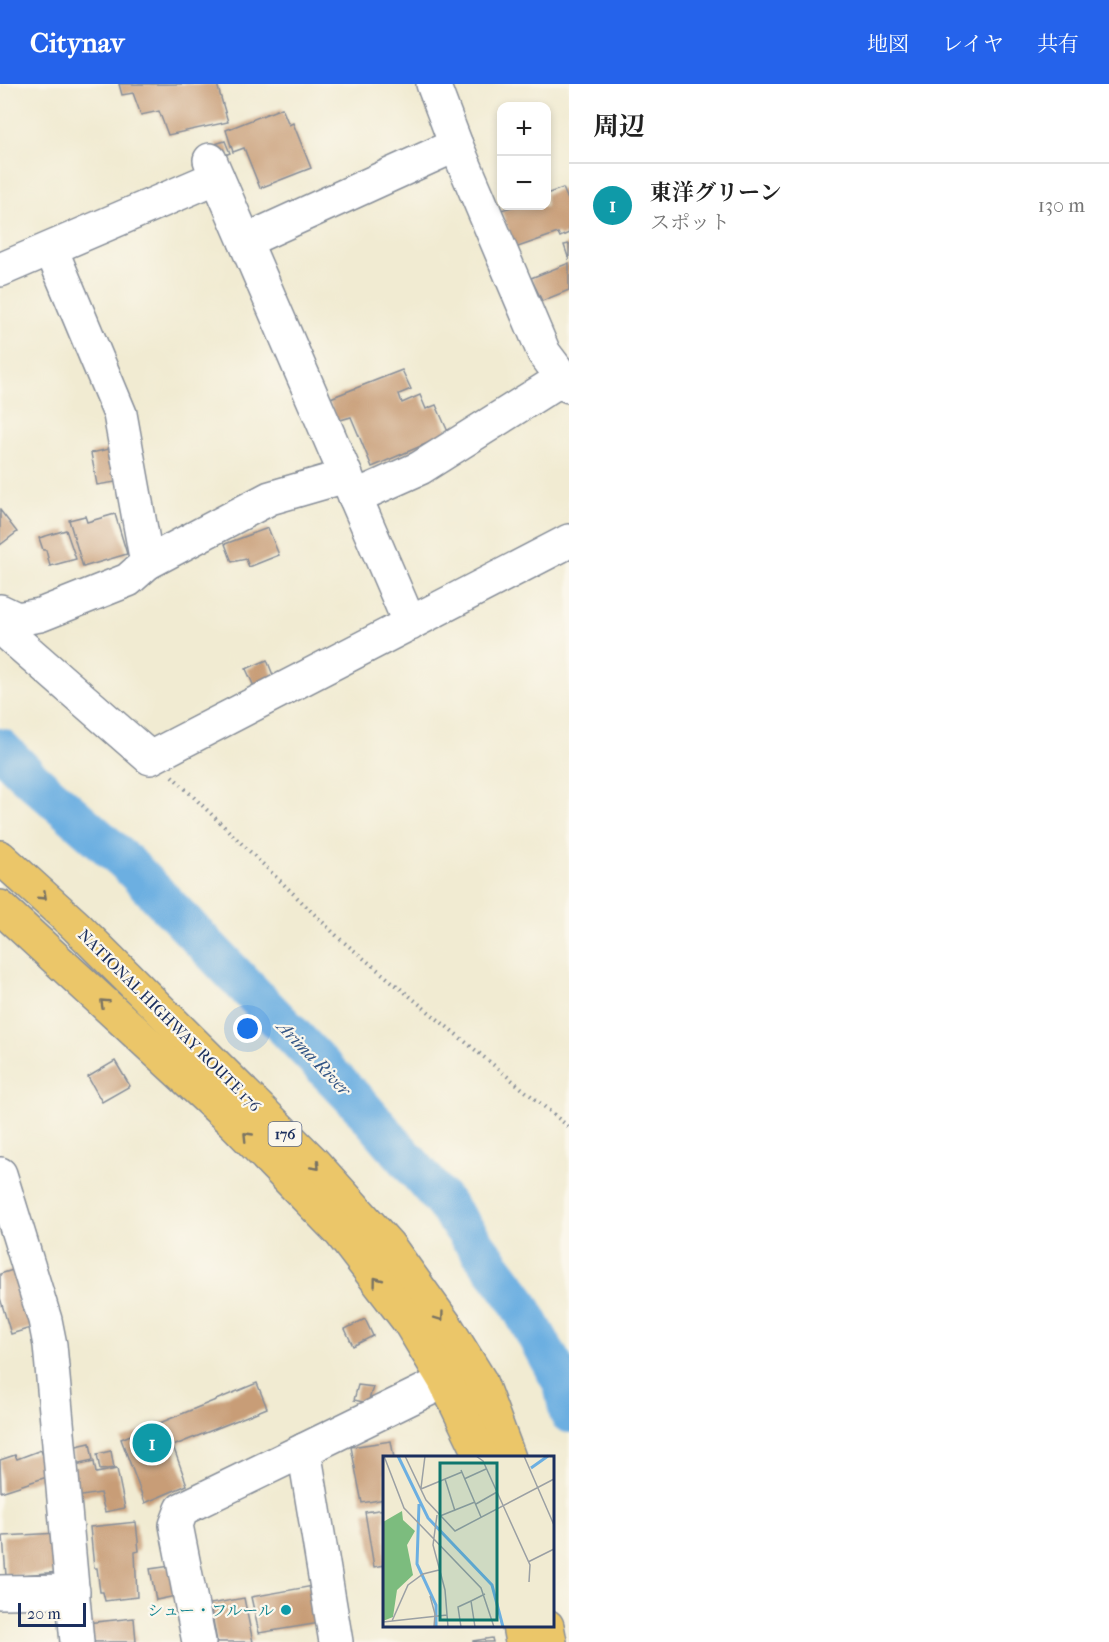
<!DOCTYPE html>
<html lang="ja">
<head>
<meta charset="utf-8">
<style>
  :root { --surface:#fff; --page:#f2f2f2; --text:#222; --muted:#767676; --line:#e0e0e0; --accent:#2563eb }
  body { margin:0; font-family:"IM FELL French Canon","Noto Serif JP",serif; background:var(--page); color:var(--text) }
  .controls { position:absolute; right:18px; top:18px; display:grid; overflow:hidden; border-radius:12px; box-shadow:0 3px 9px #0003 }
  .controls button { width:54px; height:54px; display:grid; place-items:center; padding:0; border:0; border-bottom:2px solid var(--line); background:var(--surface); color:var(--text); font:30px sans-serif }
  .scale { position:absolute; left:18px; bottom:15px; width:68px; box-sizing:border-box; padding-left:6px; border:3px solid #1b2f5e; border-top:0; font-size:16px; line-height:21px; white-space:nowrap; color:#1b2f5e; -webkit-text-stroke:4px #fbf7ec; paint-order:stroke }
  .you { position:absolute; left:248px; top:945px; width:21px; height:21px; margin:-15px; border:4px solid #fff; border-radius:50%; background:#1a73e8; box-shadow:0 0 0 9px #1a73e833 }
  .badge { display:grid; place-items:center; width:39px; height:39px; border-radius:50%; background:var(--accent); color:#fff; font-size:20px; font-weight:700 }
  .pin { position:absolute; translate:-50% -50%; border:3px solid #fff; box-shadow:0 2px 6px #0006 }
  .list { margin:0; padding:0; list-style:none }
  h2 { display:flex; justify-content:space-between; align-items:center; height:78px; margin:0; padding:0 24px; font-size:26px }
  h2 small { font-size:20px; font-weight:400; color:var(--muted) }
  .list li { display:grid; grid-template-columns:39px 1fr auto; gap:18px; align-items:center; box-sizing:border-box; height:84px; padding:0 24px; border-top:2px solid var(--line) }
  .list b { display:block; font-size:22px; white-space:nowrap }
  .list p { margin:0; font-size:20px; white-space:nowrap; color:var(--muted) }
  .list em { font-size:20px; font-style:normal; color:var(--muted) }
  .map { position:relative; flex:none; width:569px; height:1558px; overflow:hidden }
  header { display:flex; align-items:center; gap:36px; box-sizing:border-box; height:84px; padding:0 30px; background:var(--accent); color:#fff }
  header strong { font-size:28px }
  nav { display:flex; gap:33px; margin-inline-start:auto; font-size:21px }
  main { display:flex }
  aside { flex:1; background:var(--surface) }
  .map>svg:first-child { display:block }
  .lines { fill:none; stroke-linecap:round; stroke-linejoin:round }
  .river { stroke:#6cafe1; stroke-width:40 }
  .building { fill:#c89d77 }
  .minor-casing { stroke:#868d98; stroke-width:36 }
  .highway-casing { stroke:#868d98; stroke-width:36 }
  .path { stroke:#868d98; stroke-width:4; stroke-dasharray:1.5 4.5; stroke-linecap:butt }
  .minor { stroke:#fff; stroke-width:33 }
  .highway { stroke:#ebc669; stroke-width:33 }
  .oneway { stroke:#797363 }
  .culture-dot { fill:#0f9aa8; stroke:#fbf7ec; stroke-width:2 }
  .labels { text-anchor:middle; stroke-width:4.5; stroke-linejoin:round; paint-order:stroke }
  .shield { fill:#fbf7ec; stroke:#5e6b89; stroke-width:1.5 }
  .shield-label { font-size:15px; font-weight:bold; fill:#1b2f5e }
  .street-label { font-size:16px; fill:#1b2f5e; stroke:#fbf7ec }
  .culture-label { font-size:16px; fill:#0d838f; stroke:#fbf7ec; text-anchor:end }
  .water-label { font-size:18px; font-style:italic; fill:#335585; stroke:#fbf7ec }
  .inset-river { fill:none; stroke:#6cafe1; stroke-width:3 }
  .inset-road { fill:none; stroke:#9ba0a4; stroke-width:1.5 }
  .view { fill:#0f766e; fill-opacity:0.15; stroke:#0f766e; stroke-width:3 }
  .inset-edge { fill:none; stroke:#1b2f5e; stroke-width:3 }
</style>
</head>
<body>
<header>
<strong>Citynav</strong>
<nav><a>地図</a><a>レイヤ</a><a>共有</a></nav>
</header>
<main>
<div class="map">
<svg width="569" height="1558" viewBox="0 0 569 1558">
  <rect width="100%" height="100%" fill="#fbf7ec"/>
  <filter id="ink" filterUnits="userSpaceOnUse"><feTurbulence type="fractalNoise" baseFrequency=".0167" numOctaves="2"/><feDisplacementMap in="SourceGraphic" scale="12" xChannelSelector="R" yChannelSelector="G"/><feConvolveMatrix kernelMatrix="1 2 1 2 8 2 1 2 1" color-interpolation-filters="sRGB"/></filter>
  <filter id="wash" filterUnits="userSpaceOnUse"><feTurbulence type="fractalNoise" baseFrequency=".008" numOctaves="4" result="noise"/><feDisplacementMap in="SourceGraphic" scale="24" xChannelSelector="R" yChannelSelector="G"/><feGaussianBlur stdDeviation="1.35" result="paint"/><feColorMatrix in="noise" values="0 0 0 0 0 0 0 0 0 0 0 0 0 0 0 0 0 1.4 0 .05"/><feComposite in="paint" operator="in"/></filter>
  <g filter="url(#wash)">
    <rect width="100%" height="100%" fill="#f1ebd2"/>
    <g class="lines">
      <path class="river" d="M 0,664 L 28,692 L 127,779 L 359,1020 L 442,1116 L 515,1213 L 563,1300 L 569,1329"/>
    </g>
    <g id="blocks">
      <g class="building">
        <path d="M 119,0 L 217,0 L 228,38 L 168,51 L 159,27 L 141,31 L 133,9 L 122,11 Z"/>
        <path d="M 282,24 L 289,41 L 293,39 L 311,84 L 260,104 L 244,64 L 233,68 L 226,46 Z"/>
        <path d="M 225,57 L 230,69 L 220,73 L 215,60 Z"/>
        <path d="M 563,104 L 569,118 L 569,149 L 560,153 L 558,149 L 515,164 L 501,126 L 515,122 L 546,122 L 546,110 Z"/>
        <path d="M 569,160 L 569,176 L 564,161 Z"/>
        <path d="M 569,179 L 569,206 L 542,217 L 531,194 Z"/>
        <path d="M 402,286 L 411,305 L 399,310 L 402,319 L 420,311 L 426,325 L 436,321 L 449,350 L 372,383 L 351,333 L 337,337 L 328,315 Z"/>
        <path d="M 109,365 L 116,398 L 97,401 L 91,369 Z"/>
        <path d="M 0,426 L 17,448 L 0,461 Z"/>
        <path d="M 115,430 L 127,470 L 83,483 L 69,436 L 85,432 L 87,438 Z"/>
        <path d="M 268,444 L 279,471 L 249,483 L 246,475 L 232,478 L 225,460 Z"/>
        <path d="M 66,446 L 76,475 L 50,482 L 46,466 L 43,466 L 39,454 Z"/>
        <path d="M 267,576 L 277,601 L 257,609 L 246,585 Z"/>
        <path d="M 115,977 L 130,1002 L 102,1018 L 88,993 Z"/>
        <path d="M 19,1184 L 37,1242 L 11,1250 L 0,1214 L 0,1190 Z"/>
        <path d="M 365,1235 L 373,1252 L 353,1262 L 345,1245 Z"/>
        <path d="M 257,1299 L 267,1324 L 173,1362 L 187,1401 L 145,1419 L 121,1355 Z"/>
        <path d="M 358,1301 L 373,1303 L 368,1319 L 354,1316 Z"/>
        <path d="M 391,1357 L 394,1374 L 385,1374 L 385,1415 L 362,1419 L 351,1363 Z"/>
        <path d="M 90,1359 L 93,1376 L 75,1380 L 72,1363 Z"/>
        <path d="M 41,1366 L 50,1392 L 1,1408 L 0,1376 L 15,1371 L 17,1375 Z"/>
        <path d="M 111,1367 L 114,1384 L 100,1386 L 97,1370 Z"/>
        <path d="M 94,1378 L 96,1389 L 117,1385 L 125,1424 L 105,1428 L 100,1409 L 76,1413 L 70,1383 Z"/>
        <path d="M 385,1425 L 385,1481 L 374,1483 L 365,1428 Z"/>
        <path d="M 136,1438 L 139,1467 L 135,1468 L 137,1513 L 105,1517 L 103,1508 L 100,1508 L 97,1484 L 94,1484 L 90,1443 Z"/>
        <path d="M 59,1449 L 61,1488 L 6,1492 L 3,1452 Z"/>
        <path d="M 171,1482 L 176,1512 L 156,1516 L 150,1485 Z"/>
        <path d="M 313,1502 L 320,1539 L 259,1549 L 251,1513 Z"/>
        <path d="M 244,1514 L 253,1558 L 217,1558 L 210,1520 Z"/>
        <path d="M 134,1534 L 136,1558 L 88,1558 L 86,1539 Z"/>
        <path d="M 492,1554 L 493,1558 L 473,1558 L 473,1557 Z"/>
      </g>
    </g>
  </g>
  <g filter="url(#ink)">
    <use href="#blocks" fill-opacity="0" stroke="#868d98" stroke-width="1.5"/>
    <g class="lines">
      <g class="minor-casing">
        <g id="minor">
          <path d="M 433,0 L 456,61 L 544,269 L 569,302"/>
          <path d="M 210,76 L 410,540"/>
          <path d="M 245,157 L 456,61"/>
          <path d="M 51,165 L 120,330 L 147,479"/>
          <path d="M 0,186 L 217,93"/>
          <path d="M 355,413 L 420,384 L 563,294"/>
          <path d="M 0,527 L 17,535 L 40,531 L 128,496 L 147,479 L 270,414 L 346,392"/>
          <path d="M 0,543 L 150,674 L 569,457"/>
          <path d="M 0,1090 L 45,1236 L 50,1261 L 77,1558"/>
          <path d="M 0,1508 L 73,1507"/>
          <path d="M 199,1558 L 176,1441 L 182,1425 L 304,1366"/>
          <path d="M 336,1558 L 304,1366 L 445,1297"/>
        </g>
      </g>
      <g class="highway-casing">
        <g id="highway">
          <path d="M 0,773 L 75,841 L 314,1079 L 388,1161 L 446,1242 L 480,1297 L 509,1374"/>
          <path d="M 0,823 L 235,1040 L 341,1149 L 410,1239 L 445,1297 L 478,1365 L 480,1374"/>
          <path d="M 519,1542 L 522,1558"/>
          <path d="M 547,1542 L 550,1558"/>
        </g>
      </g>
      <path class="path" d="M 172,692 L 340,855 L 569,1043"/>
      <use href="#minor" class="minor"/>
      <use href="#highway" class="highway"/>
    </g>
    <defs><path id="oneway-chevron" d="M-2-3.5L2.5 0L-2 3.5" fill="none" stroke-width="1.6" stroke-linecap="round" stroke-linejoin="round" transform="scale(1.5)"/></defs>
    <g class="oneway">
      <use href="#oneway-chevron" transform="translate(43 812) rotate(43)"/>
      <use href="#oneway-chevron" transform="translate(104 919) rotate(-137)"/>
      <use href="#oneway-chevron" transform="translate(247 1052) rotate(-134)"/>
      <use href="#oneway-chevron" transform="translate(316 1082) rotate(47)"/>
      <use href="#oneway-chevron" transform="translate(377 1197) rotate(-127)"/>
      <use href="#oneway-chevron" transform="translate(440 1233) rotate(54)"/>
    </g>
  </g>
  <circle class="culture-dot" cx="286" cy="1526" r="6"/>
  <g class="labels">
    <rect class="shield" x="268.5" y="1038" width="33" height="24" rx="4.5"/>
    <g class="shield-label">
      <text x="285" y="1055">176</text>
    </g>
    <g class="street-label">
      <text transform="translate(170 936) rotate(45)" y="6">NATIONAL HIGHWAY ROUTE 176</text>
    </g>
    <g class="culture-label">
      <text x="274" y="1532">シュー・フルール</text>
    </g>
    <g class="water-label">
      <text transform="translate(314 974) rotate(46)" y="6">Arima River</text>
    </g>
  </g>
  <g transform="translate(383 1372)">
    <rect width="171" height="171" fill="#f1ebd2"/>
    <path d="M 19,55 L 20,64 L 32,75 L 24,89 L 30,119 L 14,134 L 10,161 L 0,165 L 0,66 Z" fill="#7cbc7e"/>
    <path class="inset-river" d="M 15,0 L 45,62 L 109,129 L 120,171M 148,12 L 165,0M 36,48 L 34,108 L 53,149 L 53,171"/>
    <path class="inset-road" d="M 1,0 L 21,52 L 98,132 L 111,171M 22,0 L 43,44 L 72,75 L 171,23M 93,0 L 100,5 L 147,109 L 146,126M 141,0 L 171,69M 78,14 L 98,61M 62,23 L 72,55M 81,23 L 103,13M 38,32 L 42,0M 38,33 L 79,16M 93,48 L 114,36M 54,59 L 50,89 L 62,134 L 65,171M 57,60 L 92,46M 145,106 L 171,93M 47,140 L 52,158 L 51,171M 9,165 L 25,129 L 40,118 L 56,114M 0,166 L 64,159M 78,171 L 75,151 L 88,145M 92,171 L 88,145 L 102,138"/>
    <path class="view" d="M 57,7 L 114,7 L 114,164 L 57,164 Z"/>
    <rect width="171" height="171" class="inset-edge"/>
  </g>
</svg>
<div class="controls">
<button>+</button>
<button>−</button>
</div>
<div class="scale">20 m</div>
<div class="you"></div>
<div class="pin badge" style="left:152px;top:1359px;background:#0f9aa8">1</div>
</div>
<aside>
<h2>周辺<small></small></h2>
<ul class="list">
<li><span class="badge" style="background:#0f9aa8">1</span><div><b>東洋グリーン</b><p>スポット</p></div><em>130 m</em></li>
</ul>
</aside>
</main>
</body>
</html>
